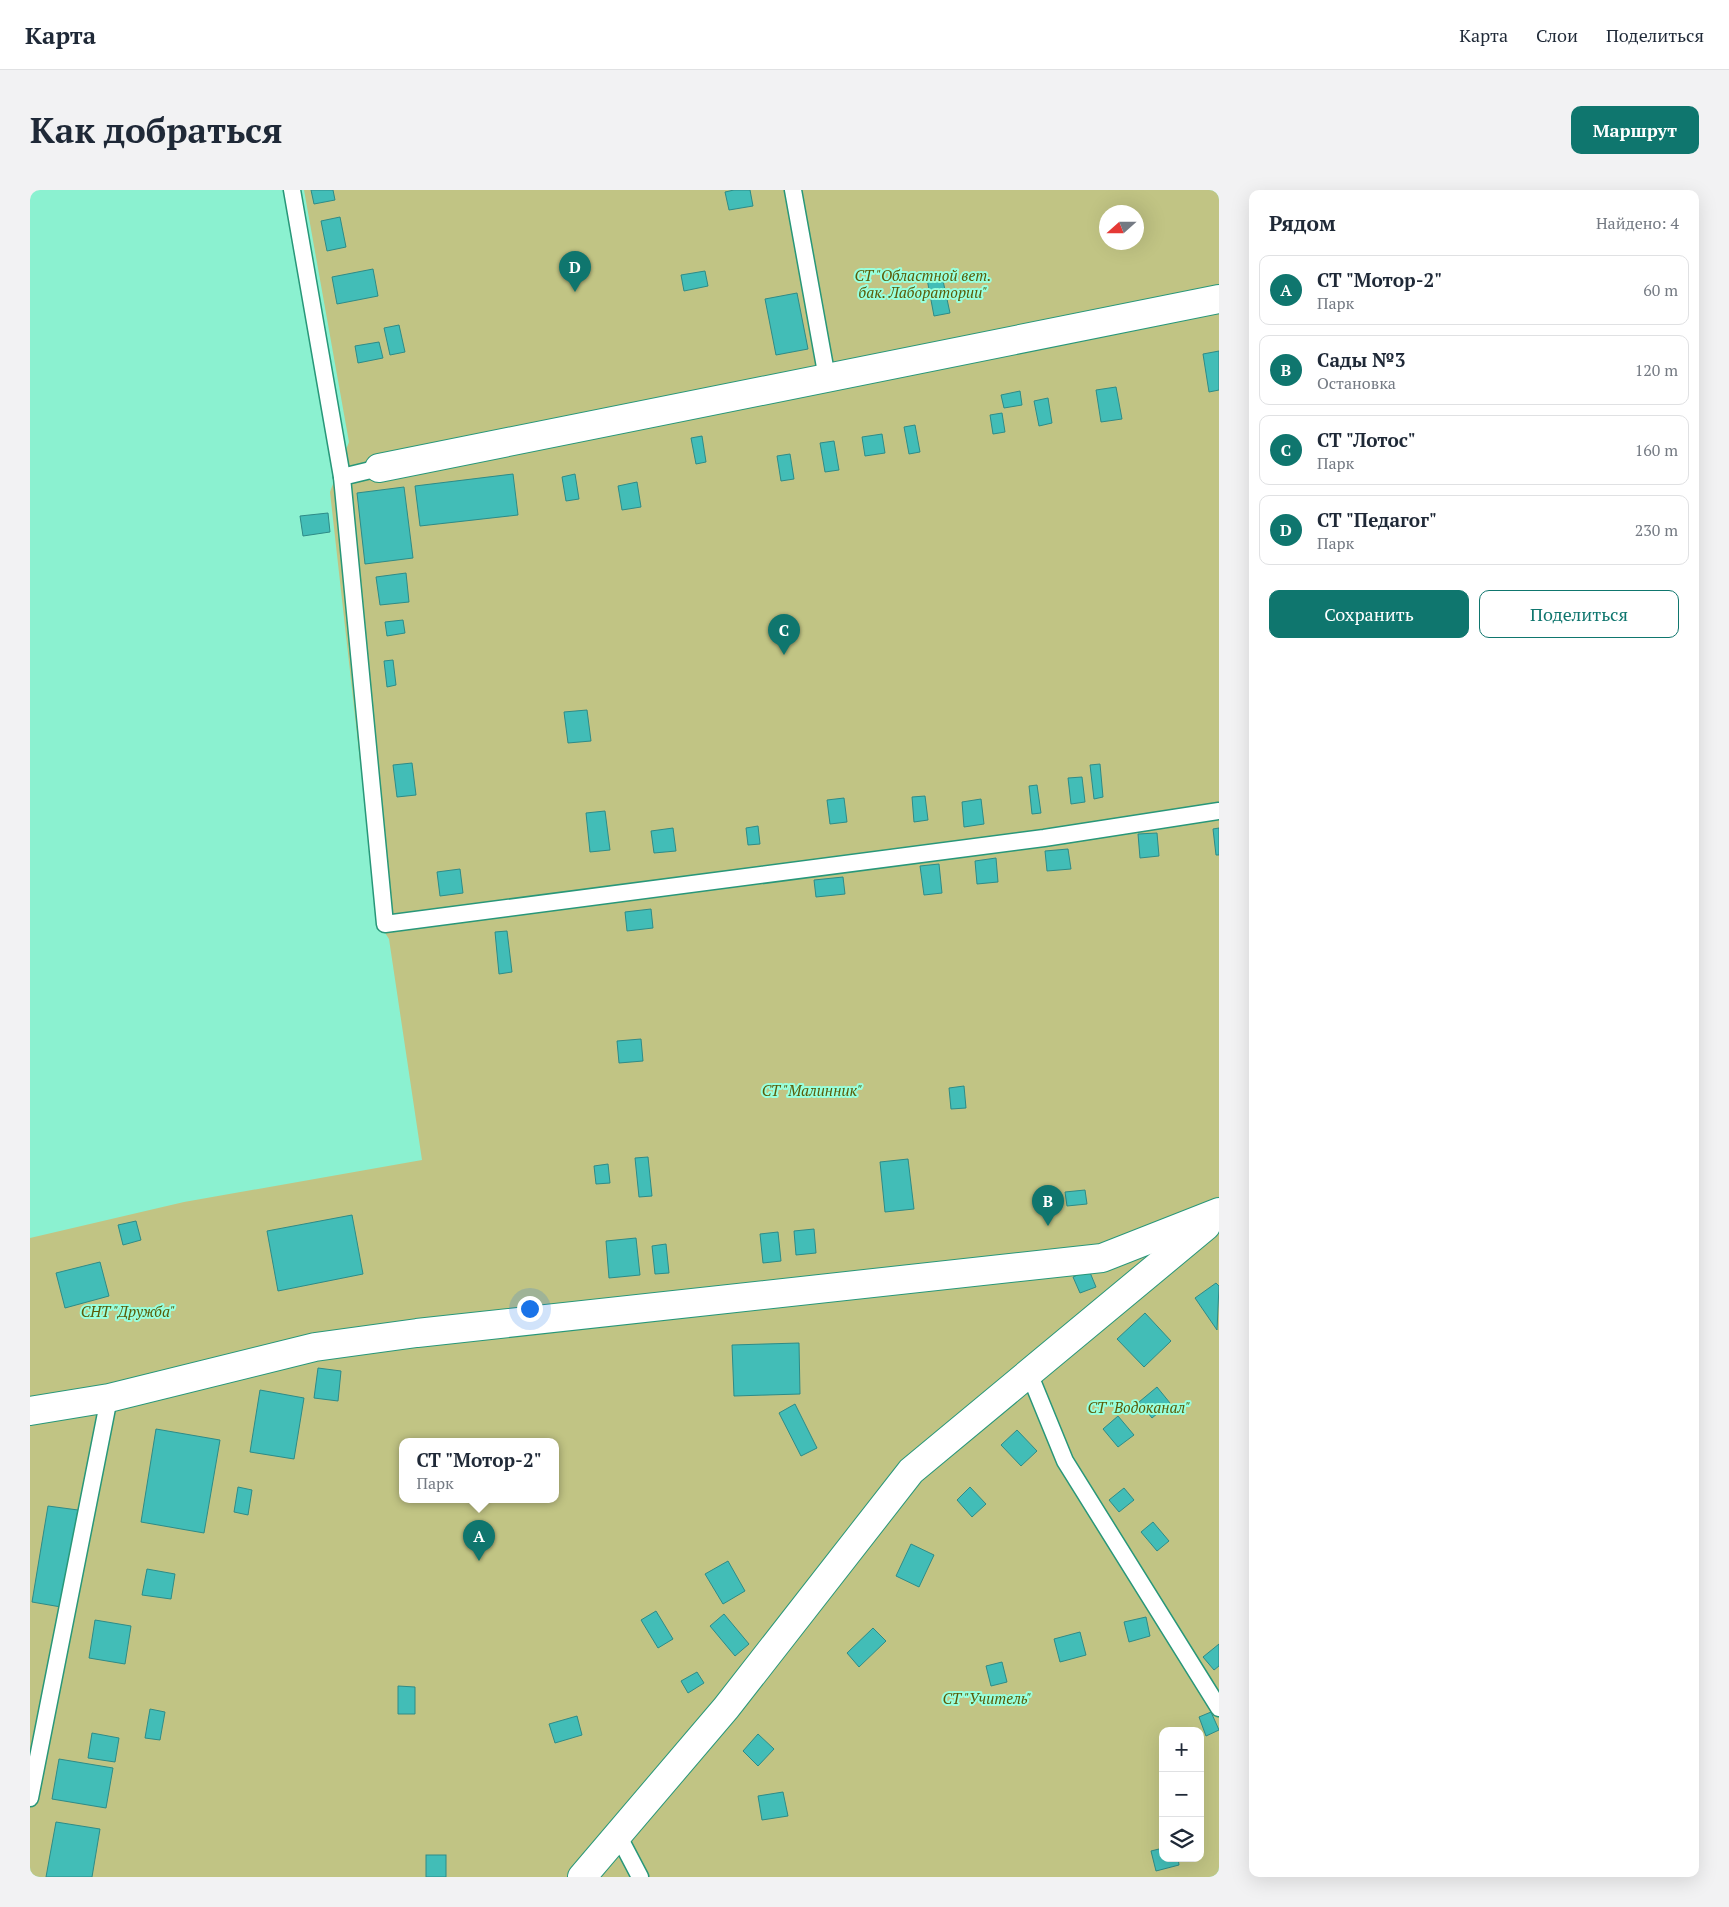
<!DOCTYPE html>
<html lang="ru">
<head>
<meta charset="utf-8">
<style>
  :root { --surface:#fff; --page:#f2f2f3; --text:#1f2937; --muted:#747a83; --line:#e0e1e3; --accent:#0f766e }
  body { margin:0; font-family:"PT Serif",serif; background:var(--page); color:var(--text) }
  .controls { position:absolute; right:15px; bottom:15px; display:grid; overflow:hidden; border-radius:10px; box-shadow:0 5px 20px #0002 }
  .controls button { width:45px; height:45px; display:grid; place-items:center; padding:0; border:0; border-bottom:1px solid var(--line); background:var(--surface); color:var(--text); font:25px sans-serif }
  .compass { position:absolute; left:1069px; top:15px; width:45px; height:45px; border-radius:50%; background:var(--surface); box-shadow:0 5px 20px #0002; rotate:249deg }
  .you { position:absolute; left:499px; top:1118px; width:18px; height:18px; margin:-12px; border:4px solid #fff; border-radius:50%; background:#1a73e8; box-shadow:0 0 0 8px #1a73e833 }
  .badge { display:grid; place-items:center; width:32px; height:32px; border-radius:50%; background:var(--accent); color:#fff; font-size:16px; font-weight:700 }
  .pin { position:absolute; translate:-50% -41px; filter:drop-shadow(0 1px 2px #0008) }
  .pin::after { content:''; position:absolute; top:26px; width:18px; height:15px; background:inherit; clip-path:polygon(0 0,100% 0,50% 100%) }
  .popup { position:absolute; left:369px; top:1248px; width:160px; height:65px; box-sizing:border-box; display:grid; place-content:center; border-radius:10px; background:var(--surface); filter:drop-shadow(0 1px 4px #0005); font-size:16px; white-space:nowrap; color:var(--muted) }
  .popup b { font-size:19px; color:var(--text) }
  .popup::after { content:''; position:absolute; left:50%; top:100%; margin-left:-10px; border:10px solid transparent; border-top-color:var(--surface) }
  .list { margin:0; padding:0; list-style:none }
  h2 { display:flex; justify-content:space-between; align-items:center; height:65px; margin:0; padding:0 20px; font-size:21px }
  h2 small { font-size:16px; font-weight:400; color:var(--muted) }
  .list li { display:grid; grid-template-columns:32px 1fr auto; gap:15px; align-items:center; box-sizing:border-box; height:70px; margin:0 10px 10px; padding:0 10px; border:1px solid var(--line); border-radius:10px }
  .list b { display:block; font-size:19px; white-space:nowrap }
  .list p { margin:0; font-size:16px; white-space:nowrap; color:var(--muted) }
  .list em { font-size:16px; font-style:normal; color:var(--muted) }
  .actions { display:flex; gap:10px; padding:15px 20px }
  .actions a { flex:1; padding:11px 0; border:1px solid var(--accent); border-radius:10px; text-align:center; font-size:18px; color:var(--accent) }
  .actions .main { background:var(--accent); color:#fff }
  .icon { flex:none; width:28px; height:28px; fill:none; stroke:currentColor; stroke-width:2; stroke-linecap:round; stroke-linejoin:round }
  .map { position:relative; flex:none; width:1189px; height:1687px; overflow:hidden; border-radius:10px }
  header { display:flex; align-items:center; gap:30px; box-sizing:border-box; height:70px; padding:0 25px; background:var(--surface); border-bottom:1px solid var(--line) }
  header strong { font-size:24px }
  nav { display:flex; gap:28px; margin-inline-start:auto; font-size:18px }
  .intro { display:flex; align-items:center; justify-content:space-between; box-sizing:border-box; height:120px; padding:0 30px }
  h1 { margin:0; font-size:35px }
  .button { padding:12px 22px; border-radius:10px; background:var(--accent); color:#fff; font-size:18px; font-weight:700 }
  main { display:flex; gap:30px; padding:0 30px }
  aside { flex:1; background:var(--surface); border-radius:10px; box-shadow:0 5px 20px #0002 }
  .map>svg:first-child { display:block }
  .green { fill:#c1c484; fill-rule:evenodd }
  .building { fill:#42bdb7; stroke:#2e8b87 }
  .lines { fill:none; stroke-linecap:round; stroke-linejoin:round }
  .lane-casing { stroke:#289779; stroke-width:19 }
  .street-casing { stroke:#289779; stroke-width:30 }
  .lane { stroke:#fff; stroke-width:16 }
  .street { stroke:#fff; stroke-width:28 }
  .labels { text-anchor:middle; stroke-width:4; stroke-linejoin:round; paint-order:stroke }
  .park-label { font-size:15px; font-style:italic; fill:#5a5b08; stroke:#9fd }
</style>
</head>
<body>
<header>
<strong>Карта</strong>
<nav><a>Карта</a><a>Слои</a><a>Поделиться</a></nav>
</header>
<div class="intro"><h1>Как добраться</h1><a class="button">Маршрут</a></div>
<main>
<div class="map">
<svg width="1189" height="1687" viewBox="0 0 1189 1687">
  <rect width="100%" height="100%" fill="#8bf1d0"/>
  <path class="green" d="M 274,0 L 1189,0 L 1189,1687 L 0,1687 L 0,1048 L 154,1012 L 392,970 L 359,749 L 348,732 L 300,302 L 319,252 ZM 1076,22 L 1106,22 L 1106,52 L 1076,52 ZM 373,1252 L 525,1252 L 525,1310 L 373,1310 ZM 1133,1541 L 1170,1541 L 1170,1668 L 1133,1668 Z"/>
  <g class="building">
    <path d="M 281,0 L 303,0 L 305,10 L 284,14 Z"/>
    <path d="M 704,0 L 720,0 L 723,16 L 699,20 L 695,2 Z"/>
    <path d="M 310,27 L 316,57 L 297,61 L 291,31 Z"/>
    <path d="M 343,79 L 348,106 L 307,114 L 302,87 Z"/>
    <path d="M 675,81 L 678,96 L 654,101 L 651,85 Z"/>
    <path d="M 912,86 L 920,123 L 904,126 L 897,89 Z"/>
    <path d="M 767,103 L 778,159 L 746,165 L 735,109 Z"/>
    <path d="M 369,135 L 375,162 L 360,165 L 354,138 Z"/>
    <path d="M 349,152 L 353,168 L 328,173 L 325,156 Z"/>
    <path d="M 1189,161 L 1189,200 L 1179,202 L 1173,164 Z"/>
    <path d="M 1086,197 L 1092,229 L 1071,232 L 1066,200 Z"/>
    <path d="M 990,201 L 992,215 L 974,218 L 971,205 Z"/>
    <path d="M 1018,208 L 1022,233 L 1009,236 L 1004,211 Z"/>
    <path d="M 972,223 L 975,242 L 963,244 L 960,225 Z"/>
    <path d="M 885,235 L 890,262 L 879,264 L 874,237 Z"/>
    <path d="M 852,244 L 855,263 L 835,266 L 832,247 Z"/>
    <path d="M 672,246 L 676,272 L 666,274 L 661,248 Z"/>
    <path d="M 804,251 L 809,280 L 795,282 L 790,253 Z"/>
    <path d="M 760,264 L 764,289 L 751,291 L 747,266 Z"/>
    <path d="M 483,284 L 488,325 L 390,336 L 385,296 Z"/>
    <path d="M 545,284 L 549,309 L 536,311 L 532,287 Z"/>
    <path d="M 607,292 L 611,317 L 592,320 L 588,296 Z"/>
    <path d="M 374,297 L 383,368 L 335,374 L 327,303 Z"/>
    <path d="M 298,323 L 300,342 L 273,346 L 270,326 Z"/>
    <path d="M 376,383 L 379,412 L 350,415 L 346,387 Z"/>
    <path d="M 373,430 L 375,443 L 357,446 L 355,432 Z"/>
    <path d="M 363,470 L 366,495 L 357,497 L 354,471 Z"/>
    <path d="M 557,520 L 561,551 L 538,553 L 534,522 Z"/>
    <path d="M 382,573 L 386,605 L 367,607 L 363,575 Z"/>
    <path d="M 1070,574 L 1073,607 L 1064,609 L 1060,575 Z"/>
    <path d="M 1052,587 L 1055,612 L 1041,614 L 1038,588 Z"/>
    <path d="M 1007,595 L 1011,623 L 1002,624 L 999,596 Z"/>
    <path d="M 895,606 L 898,630 L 884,632 L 882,607 Z"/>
    <path d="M 814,608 L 817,632 L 800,634 L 797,610 Z"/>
    <path d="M 951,609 L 954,634 L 934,637 L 932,612 Z"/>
    <path d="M 575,621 L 580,660 L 560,662 L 556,623 Z"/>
    <path d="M 728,636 L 730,654 L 718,655 L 716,638 Z"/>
    <path d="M 643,638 L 646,661 L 624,663 L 621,641 Z"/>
    <path d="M 1189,638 L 1189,665 L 1186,665 L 1183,639 Z"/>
    <path d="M 1127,643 L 1129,666 L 1110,668 L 1108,644 Z"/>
    <path d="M 1038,659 L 1041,679 L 1017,681 L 1015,661 Z"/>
    <path d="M 966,668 L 968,692 L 947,694 L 945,671 Z"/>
    <path d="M 909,674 L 912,703 L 894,705 L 890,676 Z"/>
    <path d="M 430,679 L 433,703 L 410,706 L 407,682 Z"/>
    <path d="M 813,687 L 815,704 L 786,707 L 784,690 Z"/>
    <path d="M 621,719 L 623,738 L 597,741 L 595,722 Z"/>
    <path d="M 477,741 L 482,782 L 469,784 L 465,742 Z"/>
    <path d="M 611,849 L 613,871 L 589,873 L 587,851 Z"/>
    <path d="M 934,896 L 936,918 L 921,919 L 919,898 Z"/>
    <path d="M 618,967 L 622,1006 L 609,1007 L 605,968 Z"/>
    <path d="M 878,969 L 884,1019 L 855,1022 L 850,972 Z"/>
    <path d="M 578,974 L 580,993 L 566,994 L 564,976 Z"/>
    <path d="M 1055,1000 L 1057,1014 L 1037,1016 L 1035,1002 Z"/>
    <path d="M 322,1025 L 333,1084 L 248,1101 L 237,1041 Z"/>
    <path d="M 106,1031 L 111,1050 L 93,1055 L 88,1035 Z"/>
    <path d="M 784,1039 L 786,1063 L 766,1065 L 764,1041 Z"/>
    <path d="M 748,1042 L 751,1071 L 733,1073 L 730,1044 Z"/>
    <path d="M 606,1048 L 610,1085 L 579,1088 L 576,1051 Z"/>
    <path d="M 636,1054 L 639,1083 L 625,1084 L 622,1056 Z"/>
    <path d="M 70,1072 L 79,1106 L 35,1118 L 26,1083 Z"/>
    <path d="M 1059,1080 L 1066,1097 L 1050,1103 L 1043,1087 Z"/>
    <path d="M 1186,1093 L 1189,1096 L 1187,1140 L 1165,1108 Z"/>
    <path d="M 1115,1123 L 1141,1151 L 1114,1177 L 1087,1149 Z"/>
    <path d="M 769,1153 L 770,1204 L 704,1206 L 702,1155 Z"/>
    <path d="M 288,1178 L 311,1181 L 308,1211 L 284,1208 Z"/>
    <path d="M 1127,1197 L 1140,1213 L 1122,1228 L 1109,1212 Z"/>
    <path d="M 230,1200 L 274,1208 L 264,1269 L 220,1262 Z"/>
    <path d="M 765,1214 L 787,1258 L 771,1266 L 749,1223 Z"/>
    <path d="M 1088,1226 L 1104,1245 L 1088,1257 L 1073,1239 Z"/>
    <path d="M 126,1239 L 190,1250 L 174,1343 L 111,1332 Z"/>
    <path d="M 987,1240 L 1007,1261 L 991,1276 L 971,1255 Z"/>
    <path d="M 208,1297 L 222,1300 L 218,1325 L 204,1322 Z"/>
    <path d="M 940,1297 L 956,1314 L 942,1327 L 927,1310 Z"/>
    <path d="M 1094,1298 L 1104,1310 L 1089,1322 L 1079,1310 Z"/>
    <path d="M 18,1316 L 48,1320 L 31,1417 L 2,1412 Z"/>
    <path d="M 1123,1332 L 1139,1351 L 1127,1361 L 1111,1342 Z"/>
    <path d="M 881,1354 L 904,1365 L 889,1397 L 866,1386 Z"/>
    <path d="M 698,1371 L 715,1401 L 693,1414 L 675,1384 Z"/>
    <path d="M 117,1379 L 145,1384 L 141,1409 L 112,1405 Z"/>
    <path d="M 626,1421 L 643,1449 L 628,1458 L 611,1430 Z"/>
    <path d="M 694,1424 L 719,1454 L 705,1466 L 680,1436 Z"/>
    <path d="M 1116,1427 L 1120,1446 L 1099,1452 L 1094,1432 Z"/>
    <path d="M 65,1430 L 101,1436 L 95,1474 L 59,1468 Z"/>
    <path d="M 843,1438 L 856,1451 L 829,1477 L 817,1463 Z"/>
    <path d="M 1050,1442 L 1056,1465 L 1030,1472 L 1024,1449 Z"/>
    <path d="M 1189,1454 L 1189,1476 L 1184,1480 L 1173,1467 Z"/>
    <path d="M 972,1472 L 977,1492 L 961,1496 L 956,1476 Z"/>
    <path d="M 667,1482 L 674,1493 L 658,1503 L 651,1491 Z"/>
    <path d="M 368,1496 L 385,1497 L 385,1524 L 368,1524 Z"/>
    <path d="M 120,1519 L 135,1522 L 130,1550 L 115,1548 Z"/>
    <path d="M 1181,1522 L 1189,1540 L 1176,1546 L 1169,1527 Z"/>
    <path d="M 547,1526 L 552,1545 L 525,1553 L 519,1534 Z"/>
    <path d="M 62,1543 L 89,1548 L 85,1572 L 58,1568 Z"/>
    <path d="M 728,1544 L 744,1559 L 728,1576 L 713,1561 Z"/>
    <path d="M 29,1569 L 83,1578 L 76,1618 L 22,1609 Z"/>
    <path d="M 753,1602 L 758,1626 L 732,1630 L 728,1606 Z"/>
    <path d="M 26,1632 L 70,1639 L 62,1687 L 16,1687 Z"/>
    <path d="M 1133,1658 L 1133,1668 L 1148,1668 L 1149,1675 L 1126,1681 L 1121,1661 Z"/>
    <rect x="396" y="1665" width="20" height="22"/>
  </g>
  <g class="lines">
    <g class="lane-casing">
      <g id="lane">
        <path d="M 262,0 L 312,287"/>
        <path d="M 763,0 L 797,188"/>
        <path d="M 349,278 L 312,287 L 355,734 L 1014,648 L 1189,621"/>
        <path d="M 999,1183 L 1035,1271 L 1189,1518"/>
        <path d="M 0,1608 L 79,1208"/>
        <path d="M 588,1645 L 610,1687"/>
      </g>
    </g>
    <g class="street-casing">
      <g id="street">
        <path d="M 349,278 L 1189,109"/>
        <path d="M 0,1221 L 79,1208 L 285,1157 L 387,1143 L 1072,1068 L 1189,1022"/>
        <path d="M 552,1687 L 696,1518 L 881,1281 L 1176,1036"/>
      </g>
    </g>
    <use href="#lane" class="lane"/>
    <use href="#street" class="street"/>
  </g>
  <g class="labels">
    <g class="park-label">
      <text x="893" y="91">СТ "Областной вет.<tspan x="893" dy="17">бак. Лаборатории"</tspan></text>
      <text x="782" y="906">СТ "Малинник"</text>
      <text x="98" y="1127">СНТ "Дружба"</text>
      <text x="1109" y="1223">СТ "Водоканал"</text>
      <text x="957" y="1514">СТ "Учитель"</text>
    </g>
  </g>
</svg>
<div class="controls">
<button>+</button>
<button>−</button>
<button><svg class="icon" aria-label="layers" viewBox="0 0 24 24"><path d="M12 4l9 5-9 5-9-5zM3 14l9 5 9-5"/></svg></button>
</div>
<svg class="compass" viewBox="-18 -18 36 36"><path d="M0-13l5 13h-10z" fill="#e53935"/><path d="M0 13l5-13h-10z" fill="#747a83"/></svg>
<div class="you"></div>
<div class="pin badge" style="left:449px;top:1371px">A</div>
<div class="popup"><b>СТ &quot;Мотор-2&quot;</b>Парк</div>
<div class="pin badge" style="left:1018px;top:1036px">B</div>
<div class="pin badge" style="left:754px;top:465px">C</div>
<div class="pin badge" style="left:545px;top:102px">D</div>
</div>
<aside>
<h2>Рядом<small>Найдено: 4</small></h2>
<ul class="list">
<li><span class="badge">A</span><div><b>СТ &quot;Мотор-2&quot;</b><p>Парк</p></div><em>60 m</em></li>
<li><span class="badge">B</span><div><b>Сады №3</b><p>Остановка</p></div><em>120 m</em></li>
<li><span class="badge">C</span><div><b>СТ &quot;Лотос&quot;</b><p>Парк</p></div><em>160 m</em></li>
<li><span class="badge">D</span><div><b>СТ &quot;Педагог&quot;</b><p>Парк</p></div><em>230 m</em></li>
</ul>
<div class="actions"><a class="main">Сохранить</a><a>Поделиться</a></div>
</aside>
</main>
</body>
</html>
